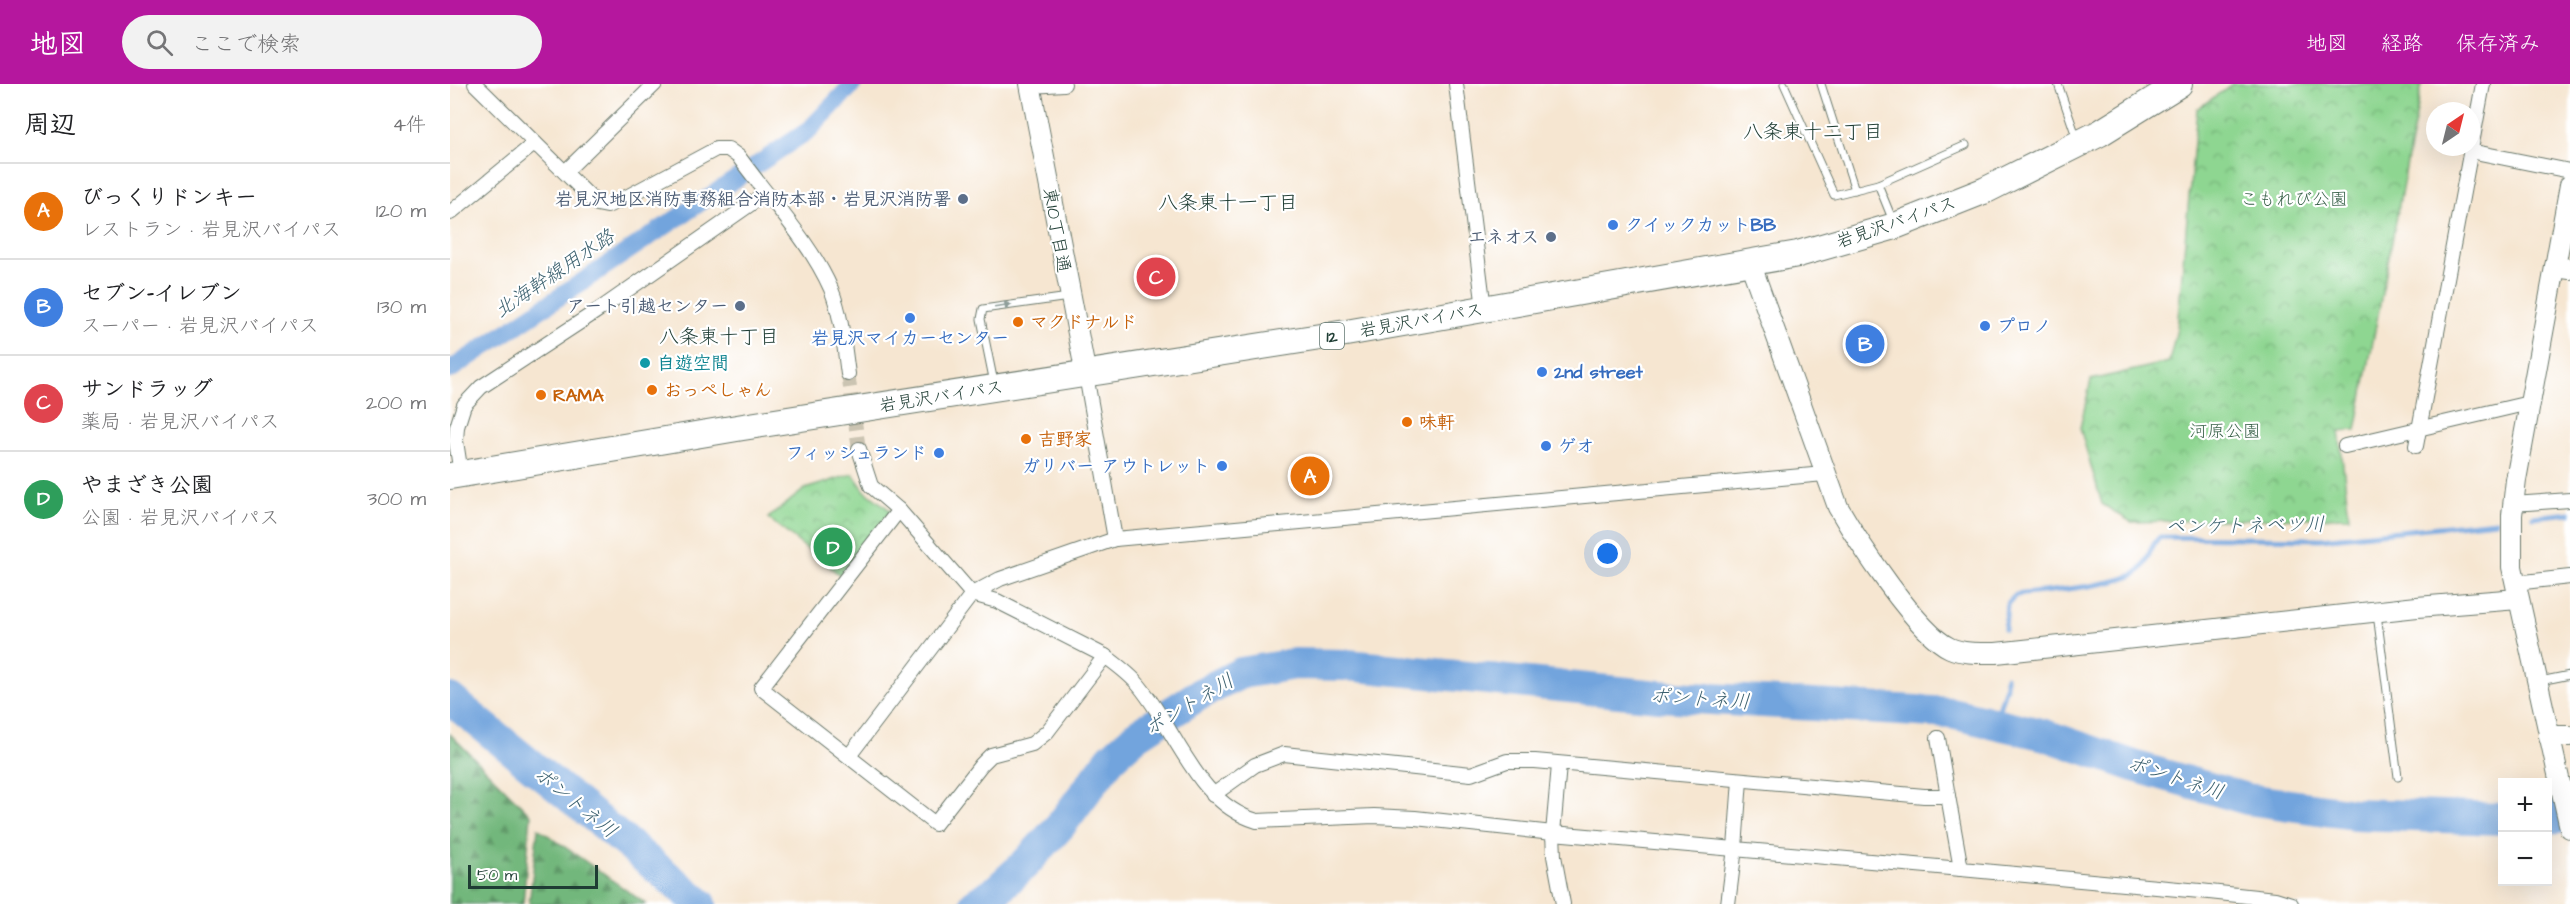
<!DOCTYPE html>
<html lang="ja">
<head>
<meta charset="utf-8">
<style>
  :root { --surface:#fff; --page:#f2f2f2; --text:#202124; --muted:#757577; --line:#e0e0e0; --accent:#b5179e }
  body { margin:0; font-family:"Architects Daughter","Klee One",sans-serif; background:var(--page); color:var(--text) }
  .controls { position:absolute; right:18px; bottom:18px; display:grid; overflow:hidden; border-radius:0px; box-shadow:0 6px 24px #0002 }
  .controls button { width:54px; height:54px; display:grid; place-items:center; padding:0; border:0; border-bottom:2px solid var(--line); background:var(--surface); color:var(--text); font:30px sans-serif }
  .compass { position:absolute; left:1976px; top:18px; width:54px; height:54px; border-radius:50%; background:var(--surface); box-shadow:0 6px 24px #0002; rotate:35deg }
  .scale { position:absolute; left:18px; bottom:15px; width:130px; box-sizing:border-box; padding-left:6px; border:3px solid #1f3d34; border-top:0; font-size:16px; line-height:21px; white-space:nowrap; color:#1f3d34; -webkit-text-stroke:4px #fff; paint-order:stroke }
  .you { position:absolute; left:1158px; top:470px; width:21px; height:21px; margin:-15px; border:4px solid #fff; border-radius:50%; background:#1a73e8; box-shadow:0 0 0 9px #1a73e833 }
  .badge { display:grid; place-items:center; width:39px; height:39px; border-radius:50%; background:var(--accent); color:#fff; font-size:20px; font-weight:700 }
  .pin { position:absolute; translate:-50% -50%; border:3px solid #fff; box-shadow:0 2px 6px #0006 }
  .list { margin:0; padding:0; list-style:none }
  h2 { display:flex; justify-content:space-between; align-items:center; height:78px; margin:0; padding:0 24px; font-size:26px }
  h2 small { font-size:20px; font-weight:400; color:var(--muted) }
  .list li { display:grid; grid-template-columns:39px 1fr auto; gap:18px; align-items:center; box-sizing:border-box; height:96px; padding:0 24px; border-top:2px solid var(--line) }
  .list b { display:block; font-size:22px; white-space:nowrap }
  .list p { margin:0; font-size:20px; white-space:nowrap; color:var(--muted) }
  .list em { font-size:20px; font-style:normal; color:var(--muted) }
  .icon { flex:none; width:33px; height:33px; fill:none; stroke:currentColor; stroke-width:2; stroke-linecap:round; stroke-linejoin:round }
  .map { position:relative; flex:none; width:2120px; height:820px; overflow:hidden }
  header { display:flex; align-items:center; gap:36px; box-sizing:border-box; height:84px; padding:0 30px; background:var(--accent); color:#fff }
  header strong { font-size:28px }
  nav { display:flex; gap:33px; margin-inline-start:auto; font-size:21px }
  .search { width:420px; height:54px; background:var(--page); display:flex; align-items:center; gap:15px; box-sizing:border-box; padding:0 21px; border-radius:33px; color:var(--muted); font-size:22px }
  main { display:flex }
  aside { flex:1; background:var(--surface) }
  .map>svg:first-child { display:block }
  .forest { fill:url(#forest-firs); stroke:#487a58; stroke-width:1.5 }
  .park { fill:url(#park-crowns); stroke:#568a62; stroke-width:1.5 }
  .lines { fill:none; stroke-linecap:round; stroke-linejoin:round }
  .stream { stroke:#72a4dd; stroke-width:5 }
  .canal { stroke:#72a4dd; stroke-width:18 }
  .river { stroke:#72a4dd; stroke-width:32 }
  .street-tunnel { stroke:#cbc4b2; stroke-width:14; stroke-dasharray:14 7; stroke-linecap:butt }
  .lane-casing { stroke:#6a786b; stroke-width:9 }
  .street-casing { stroke:#6a786b; stroke-width:16 }
  .secondary-casing { stroke:#6a786b; stroke-width:22 }
  .highway-casing { stroke:#6a786b; stroke-width:28 }
  .lane { stroke:#fff; stroke-width:7 }
  .street { stroke:#fff; stroke-width:14 }
  .secondary { stroke:#fff; stroke-width:20 }
  .highway { stroke:#fff; stroke-width:26 }
  .oneway { fill:#8f9e9a }
  .service-dot { fill:#5c6f8a; stroke:#fff; stroke-width:2 }
  .shop-dot { fill:#3f7fe0; stroke:#fff; stroke-width:2 }
  .food-dot { fill:#e8710a; stroke:#fff; stroke-width:2 }
  .culture-dot { fill:#0f9aa8; stroke:#fff; stroke-width:2 }
  .labels { text-anchor:middle; stroke-width:4.5; stroke-linejoin:round; paint-order:stroke }
  .shield { fill:#fff; stroke:#627771; stroke-width:1.5 }
  .shield-label { font-size:16px; font-weight:bold; fill:#1f3d34 }
  .service-label { font-size:18px; font-weight:bold; fill:#4e5e75; stroke:#fff; text-anchor:end }
  .park-label { font-size:18px; fill:#3b634b; stroke:#fff }
  .street-label { font-size:18px; fill:#1f3d34; stroke:#fff }
  .shop-label { font-size:18px; font-weight:bold; fill:#366cbe; stroke:#fff; text-anchor:start }
  .food-label { font-size:18px; font-weight:bold; fill:#c56008; stroke:#fff; text-anchor:start }
  .culture-label { font-size:18px; font-weight:bold; fill:#0d838f; stroke:#fff; text-anchor:start }
  .neighbourhood-label { font-size:20px; fill:#1f3d34; stroke:#fff }
  .water-label { font-size:20px; font-style:italic; fill:#3c616f; stroke:#fff }
</style>
</head>
<body>
<header>
<strong>地図</strong>
<div class="search"><svg class="icon" aria-label="search" viewBox="0 0 24 24"><circle cx="10" cy="10" r="6"/><path d="M15 15l6 6"/></svg>ここで検索</div>
<nav><a>地図</a><a>経路</a><a>保存済み</a></nav>
</header>
<main>
<aside>
<h2>周辺<small>4件</small></h2>
<ul class="list">
<li><span class="badge" style="background:#e8710a">A</span><div><b>びっくりドンキー</b><p>レストラン · 岩見沢バイパス</p></div><em>120 m</em></li>
<li><span class="badge" style="background:#3f7fe0">B</span><div><b>セブン-イレブン</b><p>スーパー · 岩見沢バイパス</p></div><em>130 m</em></li>
<li><span class="badge" style="background:#e0444e">C</span><div><b>サンドラッグ</b><p>薬局 · 岩見沢バイパス</p></div><em>200 m</em></li>
<li><span class="badge" style="background:#2e9e5b">D</span><div><b>やまざき公園</b><p>公園 · 岩見沢バイパス</p></div><em>300 m</em></li>
</ul>
</aside>
<div class="map">
<svg width="2120" height="820" viewBox="0 0 2120 820">
  <defs>
    <pattern id="forest-firs" width="22" height="20" patternUnits="userSpaceOnUse" patternTransform="scale(1.5)"><rect width="22" height="20" fill="#72b77b"/><path d="M5 1l3.5 6h-7zM16 11l3.5 6h-7z" fill="#5d9666"/></pattern>
    <pattern id="park-crowns" width="20" height="18" patternUnits="userSpaceOnUse" patternTransform="scale(1.5)"><rect width="20" height="18" fill="#8ed691"/><path d="M2 6a3 3 0 1 1 6 0M12 15a3 3 0 1 1 6 0" fill="none" stroke="#73af77"/></pattern>
  </defs>
  <rect width="100%" height="100%" fill="#fff"/>
  <filter id="ink" filterUnits="userSpaceOnUse"><feTurbulence type="fractalNoise" baseFrequency=".0167" numOctaves="2"/><feDisplacementMap in="SourceGraphic" scale="12" xChannelSelector="R" yChannelSelector="G"/><feConvolveMatrix kernelMatrix="1 2 1 2 8 2 1 2 1" color-interpolation-filters="sRGB"/></filter>
  <filter id="wash" filterUnits="userSpaceOnUse"><feTurbulence type="fractalNoise" baseFrequency=".008" numOctaves="4" result="noise"/><feDisplacementMap in="SourceGraphic" scale="24" xChannelSelector="R" yChannelSelector="G"/><feGaussianBlur stdDeviation="1.35" result="paint"/><feColorMatrix in="noise" values="0 0 0 0 0 0 0 0 0 0 0 0 0 0 0 0 0 1.4 0 .05"/><feComposite in="paint" operator="in"/></filter>
  <g filter="url(#wash)">
    <rect width="100%" height="100%" fill="#f6e6d1"/>
    <g class="forest">
      <path d="M 0,650 L 81,731 L 73,820 L 0,820 Z"/>
      <path d="M 88,744 L 196,820 L 79,820 Z"/>
    </g>
    <g class="park">
      <path d="M 1783,0 L 1972,0 L 1906,346 L 1889,347 L 1899,433 L 1681,438 L 1652,420 L 1630,344 L 1641,296 L 1719,278 L 1727,245 L 1747,25 Z"/>
      <path d="M 403,390 L 415,407 L 441,427 L 390,491 L 318,434 L 355,405 Z"/>
    </g>
    <g class="lines">
      <g class="stream">
        <path d="M 2083,433 L 2120,429"/>
        <path d="M 1555,545 L 1557,520 L 1566,511 C 1590,508 1673,501 1688,488 C 1699,479 1698,463 1710,453 L 1871,455 L 2046,437"/>
        <path d="M 1544,640 L 1556,603 L 1556,593"/>
      </g>
      <path class="canal" d="M 0,286 L 359,46 L 403,0"/>
      <g class="river">
        <path d="M 0,615 L 251,820"/>
        <path d="M 2098,734 L 2120,732"/>
        <path d="M 525,820 L 547,806 L 576,779 L 610,742 L 661,674 L 687,651 L 713,634 L 750,610 L 791,589 L 845,580 L 897,581 L 1209,612 L 1501,629 L 1595,651 L 1687,683 L 1797,715 L 1904,730 L 2052,735"/>
      </g>
    </g>
  </g>
  <g filter="url(#ink)">
    <g class="lines">
      <path class="street-tunnel" d="M 398,290 L 409,365"/>
      <g class="lane-casing">
        <g id="lane">
          <path d="M 1334,0 L 1384,111 L 1428,100 L 1443,137"/>
          <path d="M 1371,0 L 1405,106"/>
          <path d="M 1608,0 L 1627,55"/>
          <path d="M 1428,100 L 1516,61"/>
          <path d="M 544,299 L 531,235 L 533,225 L 619,213"/>
          <path d="M 1927,530 L 1948,693"/>
          <path d="M 2090,597 L 2120,591"/>
        </g>
      </g>
      <g class="street-casing">
        <g id="street">
          <path d="M 25,0 L 147,120 L 157,122 L 171,116 L 266,65 L 278,65 L 289,73 C 319,115 360,157 381,205 C 392,232 394,262 398,290"/>
          <path d="M 1006,0 L 1034,225"/>
          <path d="M 581,2 L 614,0"/>
          <path d="M 2020,67 L 2120,87"/>
          <path d="M 115,88 L 205,0"/>
          <path d="M 0,129 L 85,59"/>
          <path d="M 636,291 L 665,455"/>
          <path d="M 1895,362 L 2079,319"/>
          <path d="M 1966,362 L 2033,0"/>
          <path d="M 409,365 L 421,402 L 449,426 L 311,604 L 485,740 L 531,681 L 541,671 L 582,660 L 597,648 L 655,572 C 666,580 677,588 686,598 C 726,643 745,719 807,737 L 924,732 L 965,734 L 1103,749 L 1511,785"/>
          <path d="M 11,390 L 6,357 L 7,343 L 14,321 L 31,303 L 153,223 L 315,110"/>
          <path d="M 2063,420 L 2120,416"/>
          <path d="M 2065,499 L 2120,493"/>
          <path d="M 655,572 L 547,517 L 522,510 L 550,495 L 665,455 L 1374,390"/>
          <path d="M 1488,654 L 1498,712"/>
          <path d="M 399,672 L 522,510 L 449,426"/>
          <path d="M 1109,681 L 1103,749 L 1104,772 L 1113,820"/>
          <path d="M 763,711 L 805,681 L 834,670 L 1021,690 L 1057,677 L 1085,677 L 1474,712 L 1498,712 L 1511,785 L 1750,807 L 1825,815 L 1841,820"/>
          <path d="M 1278,820 L 1285,764 L 1290,696"/>
        </g>
      </g>
      <g class="secondary-casing">
        <g id="secondary">
          <path d="M 580,0 L 636,291"/>
          <path d="M 2120,101 L 2105,183 L 2120,185"/>
          <path d="M 1301,181 L 1388,423 C 1407,456 1468,550 1500,564 C 1514,570 1530,569 1546,569 L 1967,523 L 2068,515"/>
          <path d="M 2105,183 L 2066,396 L 2062,431 L 2062,483 L 2120,744"/>
          <path d="M 2099,652 L 2120,652"/>
        </g>
      </g>
      <g class="highway-casing">
        <path id="highway" d="M 0,392 L 293,343 L 896,249 L 1348,170 L 1445,142 L 1536,106 L 1650,49 L 1729,0"/>
      </g>
      <use href="#lane" class="lane"/>
      <use href="#street" class="street"/>
      <use href="#secondary" class="secondary"/>
      <use href="#highway" class="highway"/>
    </g>
    <defs><path id="oneway-solid" d="M-6-.8H1V-3.2L6.5 0L1 3.2V.8H-6Z" transform="scale(1.5)"/></defs>
    <use class="oneway" href="#oneway-solid" transform="translate(553 222) rotate(-8)"/>
  </g>
  <g class="service-dot">
    <circle cx="513" cy="115" r="6"/>
    <circle cx="1101" cy="153" r="6"/>
    <circle cx="290" cy="222" r="6"/>
  </g>
  <g class="shop-dot">
    <circle cx="1163" cy="141" r="6"/>
    <circle cx="460" cy="234" r="6"/>
    <circle cx="1535" cy="242" r="6"/>
    <circle cx="1092" cy="288" r="6"/>
    <circle cx="1096" cy="362" r="6"/>
    <circle cx="489" cy="369" r="6"/>
    <circle cx="772" cy="382" r="6"/>
  </g>
  <g class="food-dot">
    <circle cx="568" cy="238" r="6"/>
    <circle cx="202" cy="306" r="6"/>
    <circle cx="91" cy="311" r="6"/>
    <circle cx="957" cy="338" r="6"/>
    <circle cx="576" cy="355" r="6"/>
  </g>
  <circle class="culture-dot" cx="195" cy="279" r="6"/>
  <g class="labels">
    <rect class="shield" x="870" y="239" width="24" height="26" rx="4.5"/>
    <g class="shield-label">
      <text x="882" y="258">12</text>
    </g>
    <g class="service-label">
      <text x="501" y="121">岩見沢地区消防事務組合消防本部・岩見沢消防署</text>
      <text x="1089" y="159">エネオス</text>
      <text x="278" y="228">アート引越センター</text>
    </g>
    <g class="park-label">
      <text x="1844" y="121">こもれび公園</text>
      <text x="1775" y="353">河原公園</text>
    </g>
    <g class="street-label">
      <text transform="translate(1446 138) rotate(-19)" y="6">岩見沢バイパス</text>
      <text transform="translate(607 146) rotate(80)" y="6">東10丁目通</text>
      <text transform="translate(971 236) rotate(-10)" y="6">岩見沢バイパス</text>
      <text transform="translate(491 312) rotate(-9)" y="6">岩見沢バイパス</text>
    </g>
    <g class="shop-label">
      <text x="1175" y="147">クイックカットBB</text>
      <text x="1547" y="248">プロノ</text>
      <text x="460" y="260" text-anchor="middle">岩見沢マイカーセンター</text>
      <text x="1104" y="294">2nd street</text>
      <text x="1108" y="368">ゲオ</text>
      <text x="477" y="375" text-anchor="end">フィッシュランド</text>
      <text x="760" y="388" text-anchor="end">ガリバー アウトレット</text>
    </g>
    <g class="food-label">
      <text x="580" y="244">マクドナルド</text>
      <text x="214" y="312">おっぺしゃん</text>
      <text x="103" y="317">RAMA</text>
      <text x="969" y="344">味軒</text>
      <text x="588" y="361">吉野家</text>
    </g>
    <g class="culture-label">
      <text x="207" y="285">自遊空間</text>
    </g>
    <g class="neighbourhood-label">
      <text x="1363" y="54">八条東十二丁目</text>
      <text x="778" y="125">八条東十一丁目</text>
      <text x="269" y="259">八条東十丁目</text>
    </g>
    <g class="water-label">
      <text transform="translate(104 189) rotate(-34)" y="7">北海幹線用水路</text>
      <text transform="translate(1795 441) rotate(-1)" y="7">ペンケトネベツ川</text>
      <text transform="translate(1250 614) rotate(4)" y="7">ポントネ川</text>
      <text transform="translate(739 620) rotate(-31)" y="7">ポントネ川</text>
      <text transform="translate(1726 693) rotate(18)" y="7">ポントネ川</text>
      <text transform="translate(126 718) rotate(39)" y="7">ポントネ川</text>
    </g>
  </g>
</svg>
<div class="controls">
<button>+</button>
<button>−</button>
</div>
<svg class="compass" viewBox="-18 -18 36 36"><path d="M0-13l5 13h-10z" fill="#e53935"/><path d="M0 13l5-13h-10z" fill="#757577"/></svg>
<div class="scale">50 m</div>
<div class="you"></div>
<div class="pin badge" style="left:860px;top:392px;background:#e8710a">A</div>
<div class="pin badge" style="left:1415px;top:260px;background:#3f7fe0">B</div>
<div class="pin badge" style="left:706px;top:193px;background:#e0444e">C</div>
<div class="pin badge" style="left:383px;top:463px;background:#2e9e5b">D</div>
</div>
</main>
</body>
</html>
